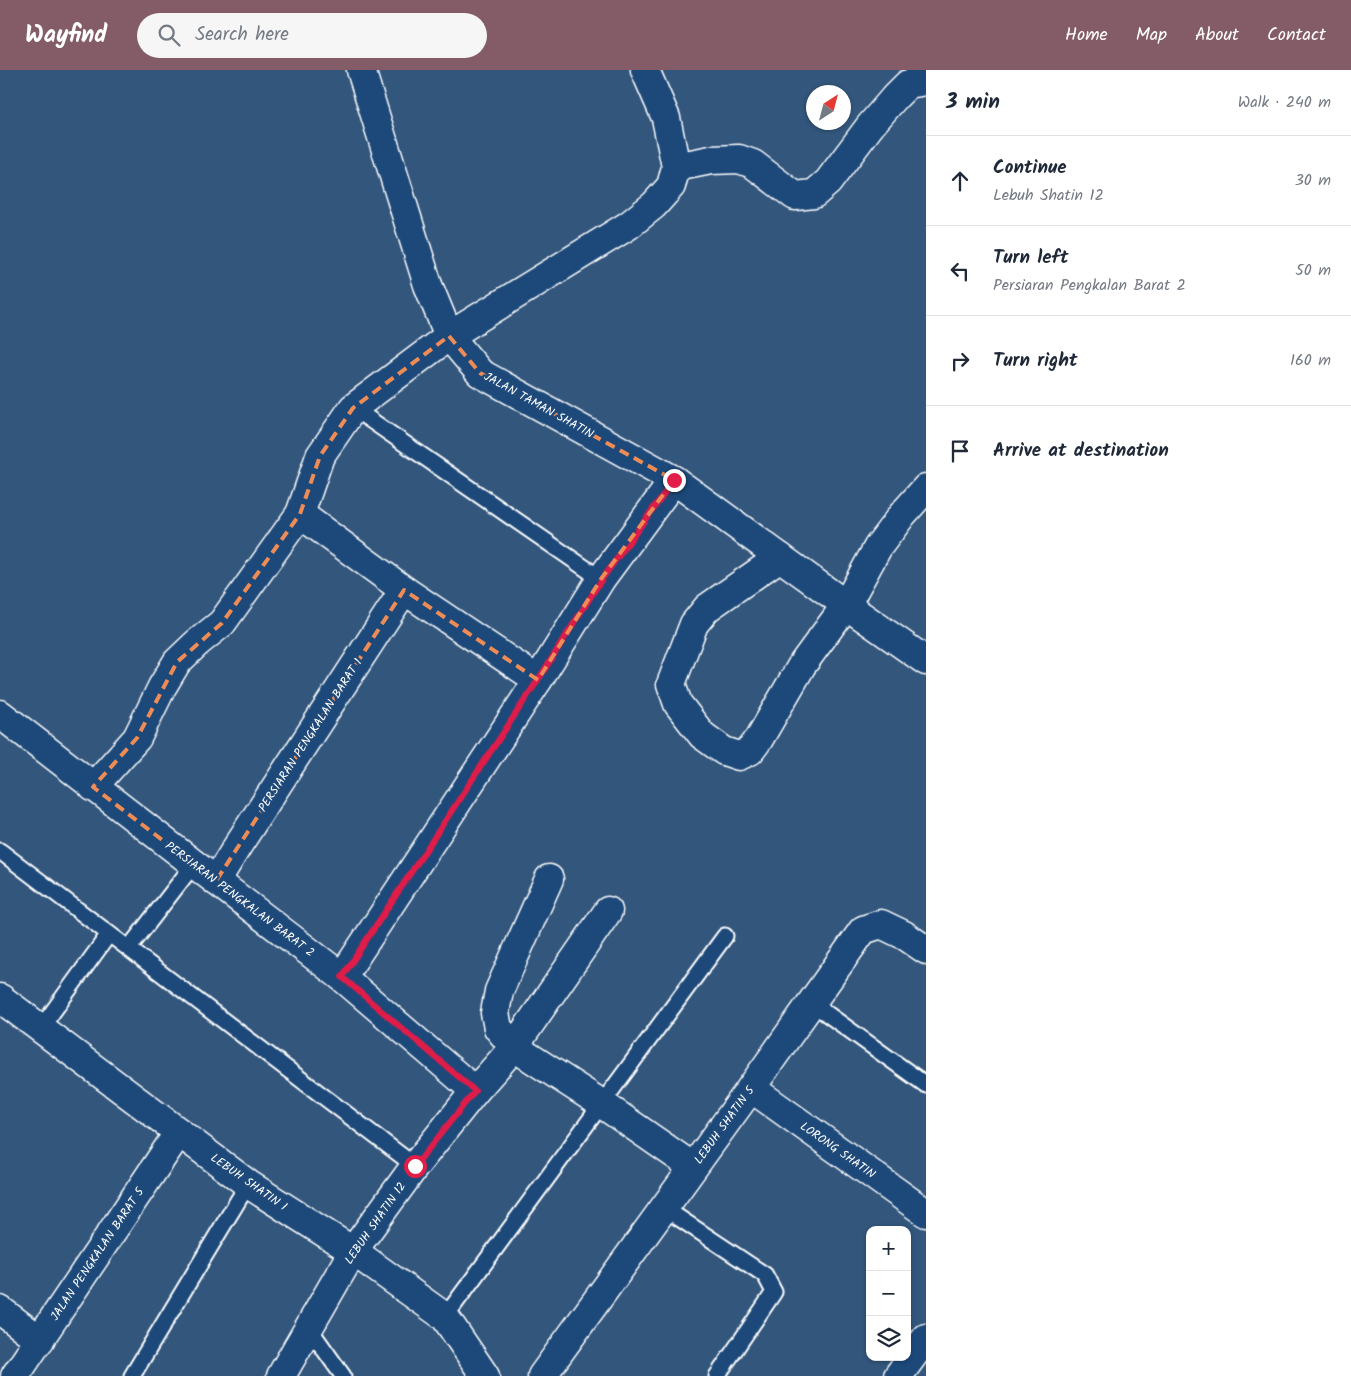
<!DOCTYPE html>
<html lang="en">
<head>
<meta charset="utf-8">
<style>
  :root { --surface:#fff; --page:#f6f6f7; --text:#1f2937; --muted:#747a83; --line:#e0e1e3; --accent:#845c67 }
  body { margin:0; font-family:Kalam,sans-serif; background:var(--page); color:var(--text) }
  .controls { position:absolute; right:15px; bottom:15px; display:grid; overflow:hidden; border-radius:10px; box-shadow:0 1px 4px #0004 }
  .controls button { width:45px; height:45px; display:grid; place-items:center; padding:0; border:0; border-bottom:1px solid var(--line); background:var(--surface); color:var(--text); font:25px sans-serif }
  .compass { position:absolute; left:806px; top:15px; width:45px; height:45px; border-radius:50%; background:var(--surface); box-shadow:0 1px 4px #0004; rotate:36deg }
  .stop { position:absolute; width:15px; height:15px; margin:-11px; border:4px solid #e11d48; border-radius:50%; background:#fff }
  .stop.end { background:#e11d48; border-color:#fff; box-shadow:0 1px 5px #0008 }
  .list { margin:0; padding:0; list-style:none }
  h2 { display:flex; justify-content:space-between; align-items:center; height:65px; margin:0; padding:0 20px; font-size:21px }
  h2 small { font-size:16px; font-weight:400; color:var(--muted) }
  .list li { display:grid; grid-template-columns:32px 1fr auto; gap:15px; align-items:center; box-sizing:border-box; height:90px; padding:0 20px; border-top:1px solid var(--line) }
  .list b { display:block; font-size:19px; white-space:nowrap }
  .list p { margin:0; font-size:16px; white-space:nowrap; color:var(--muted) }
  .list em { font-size:16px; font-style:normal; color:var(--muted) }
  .icon { flex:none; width:28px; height:28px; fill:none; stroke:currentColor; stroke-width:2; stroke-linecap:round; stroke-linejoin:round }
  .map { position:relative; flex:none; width:926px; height:1306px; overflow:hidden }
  header { display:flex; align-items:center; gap:30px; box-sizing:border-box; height:70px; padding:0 25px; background:var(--accent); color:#fff }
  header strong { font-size:24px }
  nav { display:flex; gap:28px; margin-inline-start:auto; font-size:18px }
  .search { width:350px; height:45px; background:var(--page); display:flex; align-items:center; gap:12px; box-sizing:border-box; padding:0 18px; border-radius:28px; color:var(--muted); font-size:19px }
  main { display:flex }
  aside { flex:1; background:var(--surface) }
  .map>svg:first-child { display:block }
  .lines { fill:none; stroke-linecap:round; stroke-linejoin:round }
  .lane-casing { stroke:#fff; stroke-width:19 }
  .street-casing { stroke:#fff; stroke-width:31 }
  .lane { stroke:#1f4a7a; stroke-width:15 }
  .street { stroke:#1f4a7a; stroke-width:28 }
  .route { stroke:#e11d48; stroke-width:6 }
  .marked { fill:none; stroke:#ef8b55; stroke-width:4; stroke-dasharray:10 6; stroke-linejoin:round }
  .labels { text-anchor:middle; stroke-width:5; stroke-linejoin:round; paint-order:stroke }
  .street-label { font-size:12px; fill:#fff; stroke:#1f4a7a }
</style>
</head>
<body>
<header>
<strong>Wayfind</strong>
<div class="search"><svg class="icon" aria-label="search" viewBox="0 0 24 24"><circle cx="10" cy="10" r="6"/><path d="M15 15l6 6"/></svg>Search here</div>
<nav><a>Home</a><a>Map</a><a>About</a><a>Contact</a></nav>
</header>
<main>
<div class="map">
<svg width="926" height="1306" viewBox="0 0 926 1306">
  <rect width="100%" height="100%" fill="#33567c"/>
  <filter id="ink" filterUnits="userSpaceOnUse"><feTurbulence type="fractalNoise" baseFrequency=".02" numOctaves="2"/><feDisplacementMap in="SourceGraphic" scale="10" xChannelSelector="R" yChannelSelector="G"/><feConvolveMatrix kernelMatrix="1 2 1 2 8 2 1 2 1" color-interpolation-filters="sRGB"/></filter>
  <g filter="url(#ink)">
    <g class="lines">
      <g class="lane-casing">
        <g id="lane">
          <path d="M 353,338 L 601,509"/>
          <path d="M 0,781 L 415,1096"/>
          <path d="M 129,878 L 194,794"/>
          <path d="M 812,933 L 926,1015"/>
          <path d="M 41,958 L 109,864"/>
          <path d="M 664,1138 L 765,1205 L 774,1222 L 717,1306"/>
          <path d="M 445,1247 L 725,866"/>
          <path d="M 309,1258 L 343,1306"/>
          <path d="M 132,1306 L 248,1114"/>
        </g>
      </g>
      <g class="street-casing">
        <g id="street">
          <path d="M 361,0 L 428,215 L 449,266 L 480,303 L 674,410 L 846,535 L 926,591"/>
          <path d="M 676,97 L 711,90 L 739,89 L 753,94 L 795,126 L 814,124 L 828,112 L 870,56 L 895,27 L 908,14 L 926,11"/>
          <path d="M 780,487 L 707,538 L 694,554 L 671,614 L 678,634 L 702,665 L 724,681 L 739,686 L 750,681 L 759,669 L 802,595 L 846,535 L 878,477 L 902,445 L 926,418"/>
          <path d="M 538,610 L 404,520 L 300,444 L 320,386 L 353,338 L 449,266 L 629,155 L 654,135 L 671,116 L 676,97 L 666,48 L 645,0"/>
          <path d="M 0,644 L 194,794 L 342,907 L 475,1021"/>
          <path d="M 93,717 L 137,668 L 162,617 L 177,592 L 197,573 L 222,553 L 300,444"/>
          <path d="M 549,809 L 499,921 L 495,943 L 498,958 L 514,977 L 602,1034 L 693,1097"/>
          <path d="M 216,811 L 240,772 L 404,520"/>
          <path d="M 342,907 L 538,610 L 601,509 L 674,410"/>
          <path d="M 0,928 L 248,1114 L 353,1181 L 445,1247 L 485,1306"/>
          <path d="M 751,1018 L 926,1143"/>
          <path d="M 0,1240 L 40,1270"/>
          <path d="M 15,1306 L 179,1062"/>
          <path d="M 281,1306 L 353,1181 L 415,1096 L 475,1021 L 514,977 L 608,841"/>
          <path d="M 542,1306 L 751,1018 L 863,860 L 881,854 L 904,865 L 926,880"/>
          <path d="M 898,1306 L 926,1268"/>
        </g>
      </g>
      <use href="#lane" class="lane"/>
      <use href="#street" class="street"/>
    </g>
  </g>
  <g class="lines" filter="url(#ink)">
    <path class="route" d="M 415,1096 L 475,1021 L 342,907 L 538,610 L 602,509 L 674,410"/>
  </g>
  <path class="marked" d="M 449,266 L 480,303 L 674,410 L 601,509 L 538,610 L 404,520 L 216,811 L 93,717 L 137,668 L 177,592 L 222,553 L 300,444 L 320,386 L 353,338 Z"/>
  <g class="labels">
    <g class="street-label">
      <text transform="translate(539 335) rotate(29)" y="4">JALAN TAMAN SHATIN</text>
      <text transform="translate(310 665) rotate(-57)" y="4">PERSIARAN PENGKALAN BARAT 1</text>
      <text transform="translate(240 829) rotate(37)" y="4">PERSIARAN PENGKALAN BARAT 2</text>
      <text transform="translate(724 1055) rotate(-54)" y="4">LEBUH SHATIN 5</text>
      <text transform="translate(838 1080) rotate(35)" y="4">LORONG SHATIN</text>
      <text transform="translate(249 1112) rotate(35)" y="4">LEBUH SHATIN 1</text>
      <text transform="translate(375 1153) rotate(-55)" y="4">LEBUH SHATIN 12</text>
      <text transform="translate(97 1184) rotate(-56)" y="4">JALAN PENGKALAN BARAT 5</text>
    </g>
  </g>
</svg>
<div class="controls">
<button>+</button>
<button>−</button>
<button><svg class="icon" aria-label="layers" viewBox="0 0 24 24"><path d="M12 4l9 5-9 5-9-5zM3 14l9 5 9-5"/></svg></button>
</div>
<svg class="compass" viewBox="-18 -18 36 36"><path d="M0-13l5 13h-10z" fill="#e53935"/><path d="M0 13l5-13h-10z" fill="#747a83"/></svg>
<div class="stop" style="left:415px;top:1096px"></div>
<div class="stop end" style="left:674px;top:410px"></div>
</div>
<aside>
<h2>3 min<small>Walk · 240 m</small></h2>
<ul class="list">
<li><svg class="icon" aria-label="ahead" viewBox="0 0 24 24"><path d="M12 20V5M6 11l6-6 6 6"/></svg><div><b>Continue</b><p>Lebuh Shatin 12</p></div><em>30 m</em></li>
<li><svg class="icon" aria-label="left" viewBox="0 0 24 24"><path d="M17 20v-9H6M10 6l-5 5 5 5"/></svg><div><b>Turn left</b><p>Persiaran Pengkalan Barat 2</p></div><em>50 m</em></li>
<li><svg class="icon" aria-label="right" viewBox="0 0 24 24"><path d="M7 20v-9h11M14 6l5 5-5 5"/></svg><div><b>Turn right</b></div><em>160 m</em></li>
<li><svg class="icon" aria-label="arrive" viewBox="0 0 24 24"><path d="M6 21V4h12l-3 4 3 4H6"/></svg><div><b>Arrive at destination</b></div></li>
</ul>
</aside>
</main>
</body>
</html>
